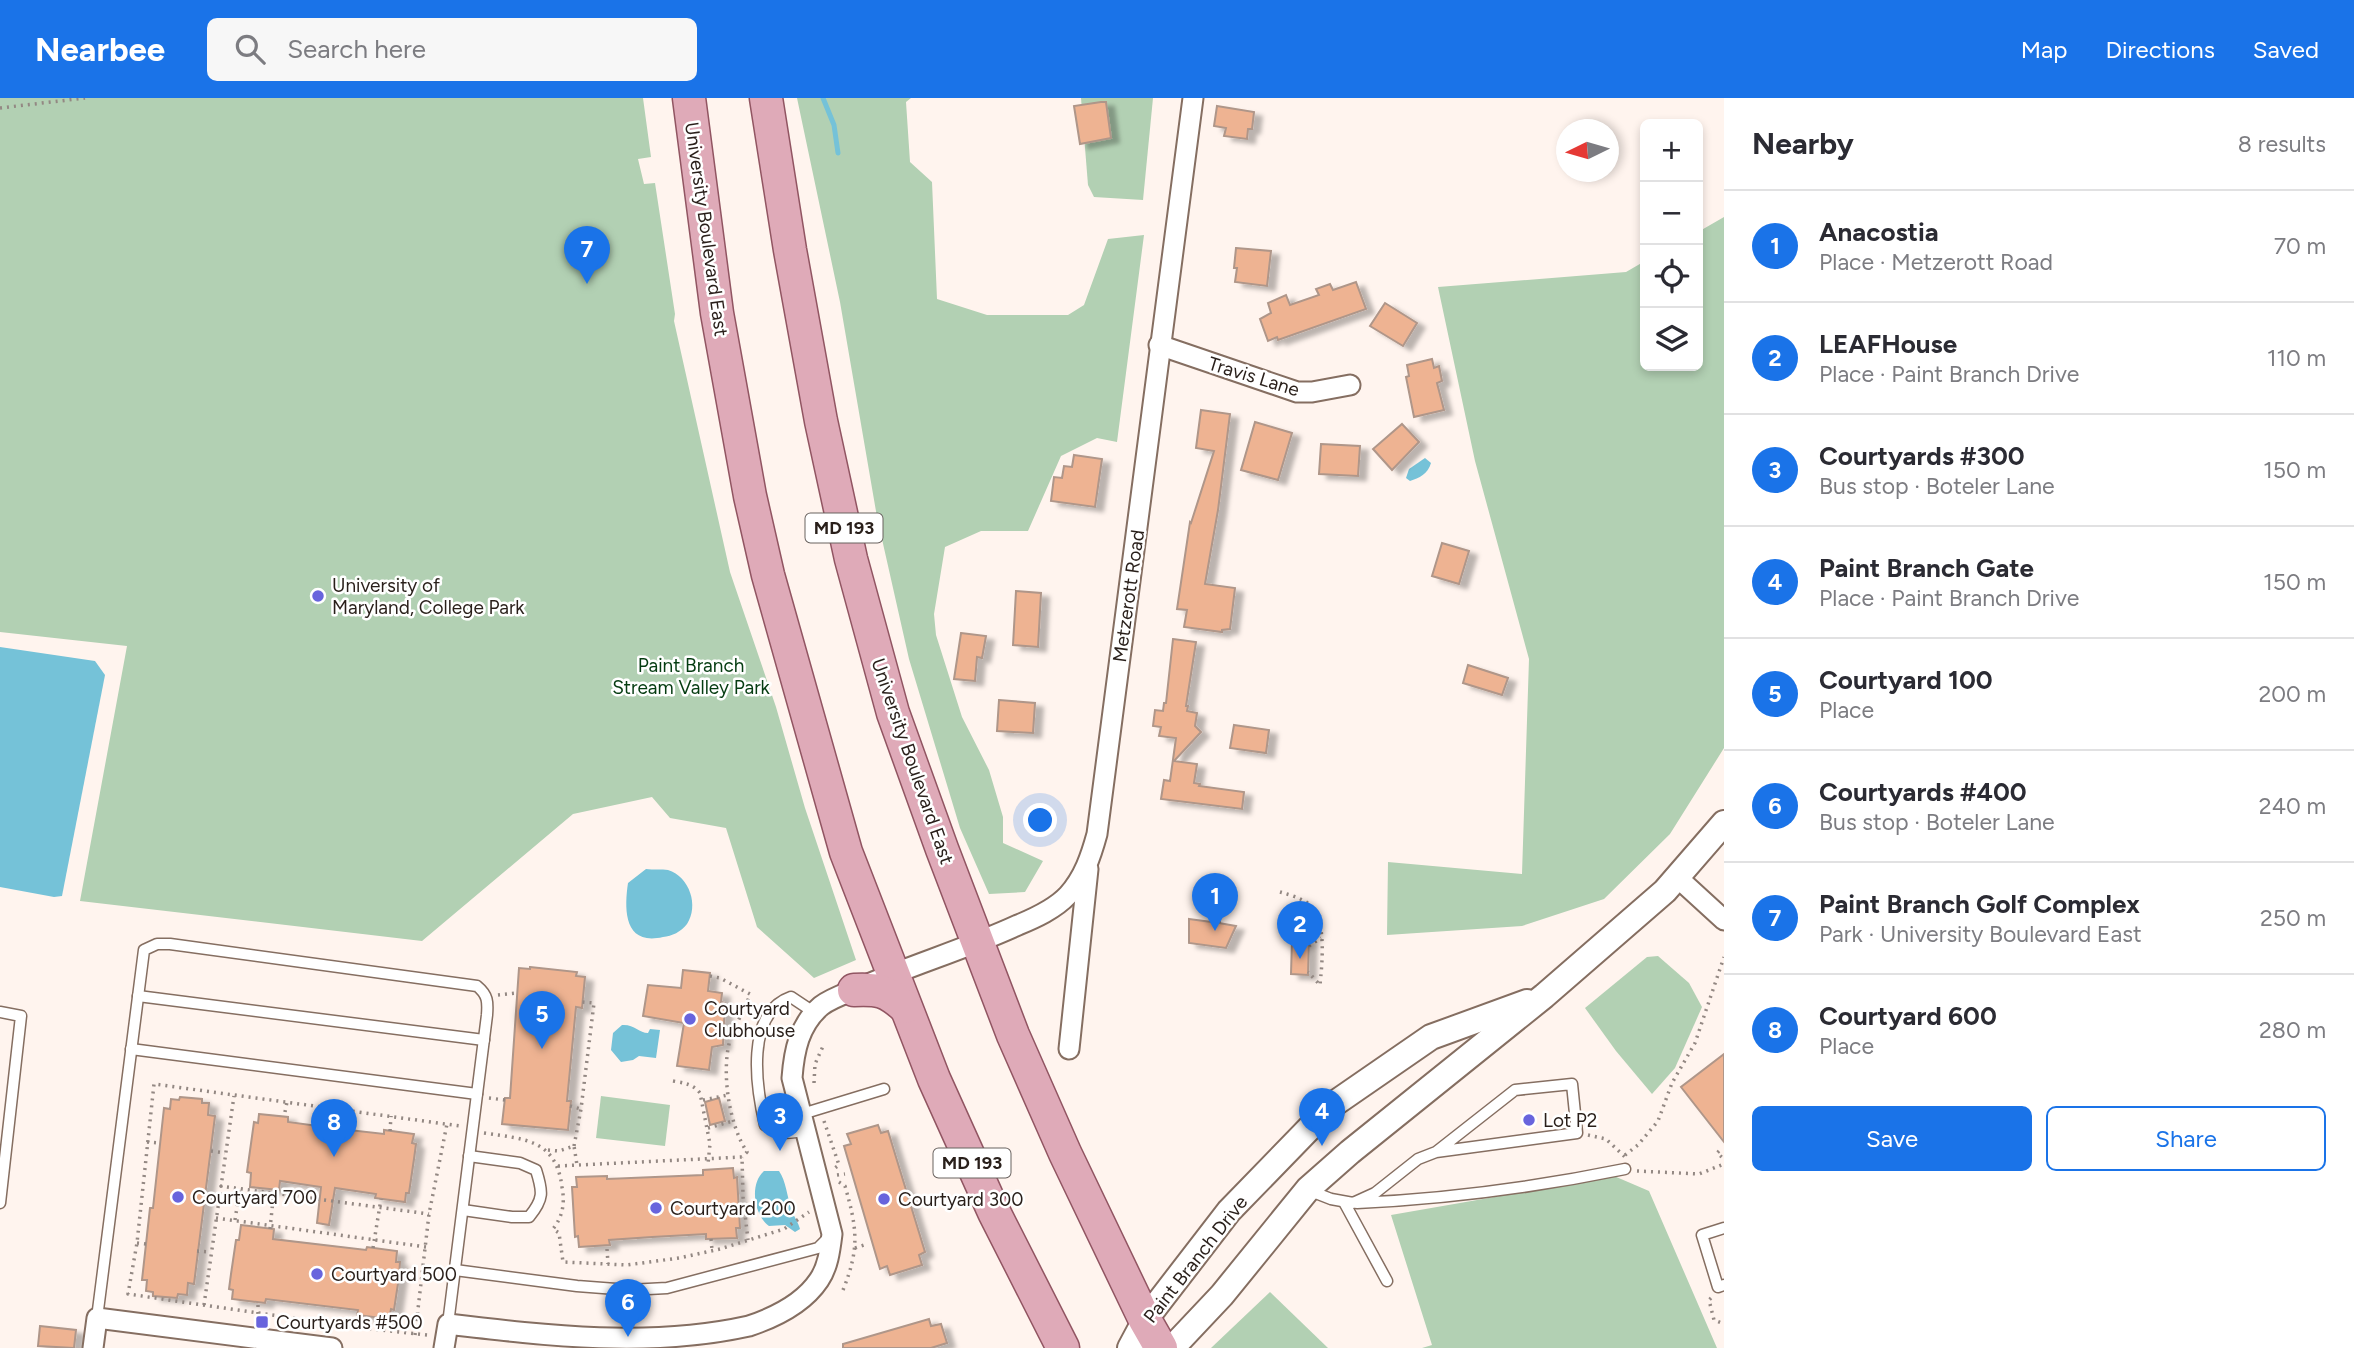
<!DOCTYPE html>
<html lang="en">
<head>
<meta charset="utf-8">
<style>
  :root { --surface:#fff; --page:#f7f7f7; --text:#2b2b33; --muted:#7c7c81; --line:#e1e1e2; --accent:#1a73e8 }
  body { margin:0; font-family:Figtree,sans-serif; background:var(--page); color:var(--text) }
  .controls { position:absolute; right:21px; top:21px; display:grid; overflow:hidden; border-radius:10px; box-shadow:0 4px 10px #0003 }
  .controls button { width:63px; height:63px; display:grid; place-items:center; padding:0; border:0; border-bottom:2px solid var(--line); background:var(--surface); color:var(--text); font:35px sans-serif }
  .compass { position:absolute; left:1556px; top:21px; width:63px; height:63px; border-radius:50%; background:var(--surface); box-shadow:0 4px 10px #0003; rotate:265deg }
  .you { position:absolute; left:1041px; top:723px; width:24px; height:24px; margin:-18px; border:5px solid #fff; border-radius:50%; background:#1a73e8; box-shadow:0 0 0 10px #1a73e833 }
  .badge { display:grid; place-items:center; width:46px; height:46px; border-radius:50%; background:var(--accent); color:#fff; font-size:23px; font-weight:700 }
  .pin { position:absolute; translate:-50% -58px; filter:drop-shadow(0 2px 4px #0008) }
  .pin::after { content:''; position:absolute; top:37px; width:24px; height:21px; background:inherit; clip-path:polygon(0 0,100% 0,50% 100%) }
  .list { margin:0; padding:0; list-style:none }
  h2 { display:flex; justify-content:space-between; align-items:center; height:91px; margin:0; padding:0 28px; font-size:30px }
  h2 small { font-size:23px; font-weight:400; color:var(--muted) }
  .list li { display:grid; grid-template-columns:46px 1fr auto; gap:21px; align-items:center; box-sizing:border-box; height:112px; padding:0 28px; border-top:2px solid var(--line) }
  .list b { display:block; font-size:26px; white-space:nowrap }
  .list p { margin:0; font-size:23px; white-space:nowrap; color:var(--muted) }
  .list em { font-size:23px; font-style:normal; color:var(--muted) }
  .actions { display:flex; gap:14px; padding:21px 28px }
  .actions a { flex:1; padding:16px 0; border:2px solid var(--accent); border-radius:10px; text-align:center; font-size:24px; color:var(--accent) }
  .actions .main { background:var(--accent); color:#fff }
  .icon { flex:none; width:38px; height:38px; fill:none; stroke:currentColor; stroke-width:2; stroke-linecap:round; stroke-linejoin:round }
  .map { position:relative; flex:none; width:1724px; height:1250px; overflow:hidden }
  header { display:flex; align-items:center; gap:42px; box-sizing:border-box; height:98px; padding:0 35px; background:var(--accent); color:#fff }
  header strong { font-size:33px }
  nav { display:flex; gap:38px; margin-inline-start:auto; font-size:24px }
  .search { width:490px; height:63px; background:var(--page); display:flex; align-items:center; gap:18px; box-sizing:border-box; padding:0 24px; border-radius:10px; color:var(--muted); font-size:26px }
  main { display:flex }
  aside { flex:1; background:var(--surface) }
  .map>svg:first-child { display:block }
  .green { fill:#b2d0b3 }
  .water { fill:#75c2d8 }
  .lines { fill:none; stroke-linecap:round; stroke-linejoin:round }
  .stream { stroke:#75c2d8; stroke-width:5 }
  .building { fill:#eeb392; stroke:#af9689; stroke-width:2; filter:url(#shadow) }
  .service-casing { stroke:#856e61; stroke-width:13 }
  .minor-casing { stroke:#856e61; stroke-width:23 }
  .tertiary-casing { stroke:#856e61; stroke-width:28 }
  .primary-casing { stroke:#915562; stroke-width:35 }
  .path { stroke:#938883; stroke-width:3.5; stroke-dasharray:2 5; stroke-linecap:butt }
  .service { stroke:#fff; stroke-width:10 }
  .minor { stroke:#fff; stroke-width:19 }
  .tertiary { stroke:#fff; stroke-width:24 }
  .primary { stroke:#dfaab8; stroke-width:32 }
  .poi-dot { fill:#6864dd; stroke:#fff; stroke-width:2.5 }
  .labels { text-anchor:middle; stroke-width:5; stroke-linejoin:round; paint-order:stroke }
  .shield { fill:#fff; stroke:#69625f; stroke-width:2 }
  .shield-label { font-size:18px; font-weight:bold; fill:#291f1a }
  .street-label { font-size:19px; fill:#291f1a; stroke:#fff }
  .poi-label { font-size:19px; fill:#291f1a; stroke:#fff; text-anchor:start }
  .park-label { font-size:19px; fill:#053c11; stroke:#fff }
</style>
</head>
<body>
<header>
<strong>Nearbee</strong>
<div class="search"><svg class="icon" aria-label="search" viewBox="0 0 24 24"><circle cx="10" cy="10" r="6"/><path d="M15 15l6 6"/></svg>Search here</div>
<nav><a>Map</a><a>Directions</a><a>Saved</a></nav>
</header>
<main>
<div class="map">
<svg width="1724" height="1250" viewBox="0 0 1724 1250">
  <defs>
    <filter id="shadow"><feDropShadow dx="8" dy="4.5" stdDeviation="2" flood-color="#0004"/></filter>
  </defs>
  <rect width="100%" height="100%" fill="#fff4ee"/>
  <g class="green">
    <path d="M 0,0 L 643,0 L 651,59 L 638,61 L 644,86 L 655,85 L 675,216 L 674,223 L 730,474 L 776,609 L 805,710 L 856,862 L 814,880 L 757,829 L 726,730 L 670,720 L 652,699 L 573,716 L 422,843 L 80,803 L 127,548 L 0,534 Z"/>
    <path d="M 797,0 L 911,0 L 906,4 L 910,64 L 932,84 L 937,201 L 987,217 L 1068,217 L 1084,207 L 1108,141 L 1144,137 L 1117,344 L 1097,340 L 1061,358 L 1028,433 L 981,433 L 945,449 L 934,516 L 936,537 L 962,619 L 989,672 L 1003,719 L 1003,745 L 1043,763 L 1025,794 L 989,796 L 960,730 L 909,561 L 877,419 L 840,204 Z"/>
    <path d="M 1081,0 L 1153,0 L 1143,102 L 1094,99 L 1088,87 Z"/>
    <path d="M 1724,119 L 1724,650 L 1670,736 L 1604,801 L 1522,828 L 1387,837 L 1388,764 L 1522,776 L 1529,561 L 1475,363 L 1438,189 L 1626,174 L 1645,163 L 1645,268 L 1698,268 L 1698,134 Z"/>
    <path d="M 1658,858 L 1689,885 L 1702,909 L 1675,970 L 1652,996 L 1616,953 L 1585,910 L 1647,859 Z"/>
    <path d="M 601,998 L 670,1007 L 665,1048 L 596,1040 Z"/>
    <path d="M 1614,1078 L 1649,1093 L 1717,1250 L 1422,1250 L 1432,1247 L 1391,1117 Z"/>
    <path d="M 1270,1194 L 1328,1250 L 1211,1250 Z"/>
  </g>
  <g class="water">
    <path d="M 1425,360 L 1431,365 C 1428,376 1419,380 1410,383 L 1406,380 L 1409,371 Z"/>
    <path d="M 0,549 L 95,563 L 105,577 L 62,798 L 54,799 L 0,789 Z"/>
    <path d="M 646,771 C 653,772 662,771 668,772 C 690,779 699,808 687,826 C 681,834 672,838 663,839 C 624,848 624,812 628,785 Z"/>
    <path d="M 622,927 C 634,926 639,935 648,935 L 650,931 L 660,932 L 656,960 L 639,958 L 633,962 L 621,964 L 611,952 L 613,935 Z"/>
    <path d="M 764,1073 L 779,1073 C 786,1083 787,1098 791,1110 C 793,1118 798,1123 800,1131 L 795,1134 L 785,1127 L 769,1128 C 754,1117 749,1086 764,1073 Z"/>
  </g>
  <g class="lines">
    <path class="stream" d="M 823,0 L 834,27 L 838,55"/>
  </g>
  <g class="building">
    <path d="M 1101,4 L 1106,4 L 1111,40 L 1080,46 L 1074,8 Z"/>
    <path d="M 1217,8 L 1254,14 L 1252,31 L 1248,31 L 1247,41 L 1224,38 L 1226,30 L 1214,28 Z"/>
    <path d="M 1236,150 L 1271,153 L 1267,188 L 1235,184 L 1237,170 L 1234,170 Z"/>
    <path d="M 1356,184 L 1366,211 L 1278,242 L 1277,239 L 1268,243 L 1260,221 L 1271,215 L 1268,205 L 1286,197 L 1290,207 L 1319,197 L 1316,191 L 1330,186 L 1333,192 Z"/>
    <path d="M 1385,205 L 1417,225 L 1403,248 L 1370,228 Z"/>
    <path d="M 1432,261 L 1434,270 L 1439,268 L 1442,283 L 1437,285 L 1444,312 L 1414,319 L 1406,279 L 1409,278 L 1407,267 Z"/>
    <path d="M 1201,312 L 1230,316 L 1218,412 L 1205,486 L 1235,490 L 1230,531 L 1222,532 L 1222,534 L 1184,529 L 1187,512 L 1177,511 L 1190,424 L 1191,425 L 1214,353 L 1196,350 Z"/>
    <path d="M 1255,324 L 1292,335 L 1278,382 L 1241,372 Z"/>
    <path d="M 1402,326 L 1419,344 L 1392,372 L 1373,351 Z"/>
    <path d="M 1321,346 L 1360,348 L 1358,378 L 1319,376 Z"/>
    <path d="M 1074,357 L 1102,361 L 1095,409 L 1051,403 L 1054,379 L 1062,380 L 1064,368 L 1072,369 Z"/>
    <path d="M 1442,445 L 1469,453 L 1459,486 L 1432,478 Z"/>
    <path d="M 1016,493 L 1041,495 L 1038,549 L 1013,547 Z"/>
    <path d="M 961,535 L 986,538 L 982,560 L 977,559 L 975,583 L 954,581 Z"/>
    <path d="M 1173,541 L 1196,544 L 1186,608 L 1188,608 L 1187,613 L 1197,615 L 1195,628 L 1201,634 L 1174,663 L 1197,666 L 1194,685 L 1200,686 L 1199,688 L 1244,694 L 1242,711 L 1161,701 L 1164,682 L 1170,683 L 1176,640 L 1159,638 L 1161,629 L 1153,628 L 1155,612 L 1163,613 L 1164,605 L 1166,605 Z"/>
    <path d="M 1468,567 L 1508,580 L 1502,597 L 1463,585 Z"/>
    <path d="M 999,602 L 1035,605 L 1033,635 L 997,633 Z"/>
    <path d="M 1234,627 L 1269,632 L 1266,655 L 1230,650 Z"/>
    <path d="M 1189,821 L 1219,825 L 1236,828 L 1226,850 L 1189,845 Z"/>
    <path d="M 1292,842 L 1309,842 L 1308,877 L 1291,876 Z"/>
    <path d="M 530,869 L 577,874 L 576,878 L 585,879 L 582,910 L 576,909 L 567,1003 L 571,1003 L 568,1032 L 502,1026 L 505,1000 L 510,1000 L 519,870 L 530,871 Z"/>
    <path d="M 683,872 L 710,875 L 708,893 L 722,895 L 721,904 L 725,905 L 723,947 L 712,949 L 709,972 L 677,968 L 684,925 L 643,918 L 648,887 L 681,890 Z"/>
    <path d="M 1724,956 L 1724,1044 L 1681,989 Z"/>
    <path d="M 180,999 L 202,1001 L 202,1005 L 209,1005 L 208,1017 L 215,1018 L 194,1186 L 188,1185 L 187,1197 L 178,1196 L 177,1200 L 153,1198 L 153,1194 L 146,1193 L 147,1182 L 142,1182 L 150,1110 L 153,1110 L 164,1010 L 170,1011 L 171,1001 L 179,1002 Z"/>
    <path d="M 719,1000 L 725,1023 L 710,1027 L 705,1004 Z"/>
    <path d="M 259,1016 L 288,1019 L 288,1024 L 340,1031 L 384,1036 L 384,1032 L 414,1036 L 412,1045 L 416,1046 L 414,1061 L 409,1095 L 406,1095 L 405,1104 L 375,1100 L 376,1096 L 335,1090 L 329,1127 L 317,1125 L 321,1089 L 280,1083 L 279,1092 L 250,1089 L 251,1075 L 247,1074 L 254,1024 L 258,1025 Z"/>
    <path d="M 878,1027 L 881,1035 L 888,1033 L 925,1154 L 919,1157 L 922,1167 L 890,1177 L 887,1168 L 880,1171 L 844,1048 L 851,1046 L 847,1036 Z"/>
    <path d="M 733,1070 L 734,1080 L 737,1079 L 740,1130 L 736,1130 L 737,1140 L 706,1141 L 706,1136 L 652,1139 L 609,1142 L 610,1147 L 579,1149 L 578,1138 L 575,1139 L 572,1089 L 577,1089 L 576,1079 L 607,1078 L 607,1081 L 703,1077 L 703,1072 Z"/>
    <path d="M 241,1127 L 274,1131 L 273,1141 L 366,1152 L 367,1149 L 397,1153 L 396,1164 L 400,1164 L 399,1179 L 394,1212 L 391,1211 L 389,1221 L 357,1217 L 358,1212 L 266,1201 L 265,1205 L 232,1201 L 233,1192 L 229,1191 L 231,1176 L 236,1142 L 239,1142 Z"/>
    <path d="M 929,1221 L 931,1228 L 941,1226 L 947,1245 L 931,1250 L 843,1250 L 843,1246 Z"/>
    <path d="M 40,1228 L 76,1232 L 74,1250 L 38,1248 Z"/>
  </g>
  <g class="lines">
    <g class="service-casing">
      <g id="service">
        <path d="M 138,898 L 484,942"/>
        <path d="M 0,914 L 21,918 L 0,1105"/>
        <path d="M 131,951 L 477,996"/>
        <path d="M 802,1016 L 884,991"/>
        <path d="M 806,1032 C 788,1036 780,1037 765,1027 C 756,989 745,915 791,899 L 815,915"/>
        <path d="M 1308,1092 L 1331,1101 L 1353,1105 L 1375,1095 L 1418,1061 L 1436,1054 L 1577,1035 L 1572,986 L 1515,992 L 1436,1054"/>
        <path d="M 1344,1104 L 1387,1183"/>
        <path d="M 1357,1105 C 1447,1101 1537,1089 1625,1071"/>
        <path d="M 463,1112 L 512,1119 L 529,1119 C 544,1101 543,1094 536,1072 L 520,1065 L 469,1058"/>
        <path d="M 1724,1130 L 1702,1137 L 1718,1189 L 1724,1187"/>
        <path d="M 455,1172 L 577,1188 L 629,1192 L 667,1190 L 818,1150 L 829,1139"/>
        <path d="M 97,1220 L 144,852 L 157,846 L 170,846 L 477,888 C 488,897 488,904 487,917 L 448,1226"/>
      </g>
    </g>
    <g class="minor-casing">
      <g id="minor">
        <path d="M 1159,247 L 1297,294 L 1312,294 L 1350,287"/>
        <path d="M 1678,780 L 1724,822"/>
        <path d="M 1069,951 L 1088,771"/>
        <path d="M 93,1250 L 97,1220 L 332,1250"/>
        <path d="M 444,1250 L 448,1226 C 549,1238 650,1250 749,1228 C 776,1219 803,1206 819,1182 C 828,1169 830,1152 832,1136 L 792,980 C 794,953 799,927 821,908 C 831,900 847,895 859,890 C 911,867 966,851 1018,827 C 1035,820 1055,811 1068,797 C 1084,779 1091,758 1097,736 L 1193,0"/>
      </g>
    </g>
    <g class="tertiary-casing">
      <g id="tertiary">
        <path d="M 1130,1250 L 1145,1222 L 1229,1113 L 1331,1008 L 1431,939 L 1527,904"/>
        <path d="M 1172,1250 L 1222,1197 L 1308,1091 L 1350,1054 L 1544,898 L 1665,793 L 1724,725"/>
      </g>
    </g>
    <g class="primary-casing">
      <g id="primary">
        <path d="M 689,0 L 717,215 L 750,398 L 768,477 L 846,754 L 934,981 L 994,1114 L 1063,1250"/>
        <path d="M 766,0 L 790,152 L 821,323 L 851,461 L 893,615 L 942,751 L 1013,937 L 1065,1055 L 1145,1222 L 1161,1250"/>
        <path d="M 854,892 C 879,891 886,892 905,909"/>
      </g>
    </g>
    <g class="path">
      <path d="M 0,10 L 85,0"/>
      <path d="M 1280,794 C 1290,797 1302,800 1310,807 C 1327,822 1322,866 1320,887 L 1308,874"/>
      <path d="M 1219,825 L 1226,783"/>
      <path d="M 1309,848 L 1321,840"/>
      <path d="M 710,878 L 720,880 L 750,896 C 745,912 735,926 730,942 C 721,974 729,1027 747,1054 L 742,1059"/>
      <path d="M 498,897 L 517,895"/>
      <path d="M 673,983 C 684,985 693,986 700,995 L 710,1046 L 708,1066"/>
      <path d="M 814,985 L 815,966 L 824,946"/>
      <path d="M 489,1000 L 505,1002"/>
      <path d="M 703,1002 L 728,997"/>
      <path d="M 570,1008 L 581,1011"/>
      <path d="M 285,1014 L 287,1004"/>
      <path d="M 824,1023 L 839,1067 L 835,1070"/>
      <path d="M 708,1030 L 733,1023"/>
      <path d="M 390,1033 L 391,1018"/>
      <path d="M 484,1035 C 524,1041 556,1041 562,1089 C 565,1105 563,1118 553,1131 L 559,1135 L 563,1164 L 627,1167 L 679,1160 L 720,1151 L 784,1131 L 809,1114"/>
      <path d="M 1588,1037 L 1606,1041 L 1625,1059"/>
      <path d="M 147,1044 L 160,1045"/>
      <path d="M 574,1048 L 581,1011 L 594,905 L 582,904"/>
      <path d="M 548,1052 L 559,1053 L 574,1048 L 577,1067"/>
      <path d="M 211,1053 L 225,1055"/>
      <path d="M 1719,1053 L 1717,1055 L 1724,1061"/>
      <path d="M 1625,1057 L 1638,1047 L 1658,1023 L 1672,985 L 1695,945 L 1724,859"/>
      <path d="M 558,1068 L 742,1059 L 743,1099 L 748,1142"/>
      <path d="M 1637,1073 L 1699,1076 L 1724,1066"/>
      <path d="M 837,1077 L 845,1076"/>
      <path d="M 839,1084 L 845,1088 C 857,1130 860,1150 843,1192"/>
      <path d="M 220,1088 L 429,1116"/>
      <path d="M 216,1120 L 426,1149"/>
      <path d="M 235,1122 L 240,1090"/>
      <path d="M 270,1131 L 274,1092"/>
      <path d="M 711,1141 L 712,1152"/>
      <path d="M 137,1145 L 146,1146"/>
      <path d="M 373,1150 L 381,1101"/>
      <path d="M 855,1150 L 867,1146"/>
      <path d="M 607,1151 L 608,1166"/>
      <path d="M 197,1153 L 211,1154"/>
      <path d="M 1711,1200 L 1709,1202 L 1714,1222 L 1724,1226"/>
      <path d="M 204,1207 L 234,998"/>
      <path d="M 258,1216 L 258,1204"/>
      <path d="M 361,1230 L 364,1218"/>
      <path d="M 415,1237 L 429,1116 L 447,1026"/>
      <path d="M 427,1237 L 361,1230 L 128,1196 L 137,1145 L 154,986 L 460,1028"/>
    </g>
    <use href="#service" class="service"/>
    <use href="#minor" class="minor"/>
    <use href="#tertiary" class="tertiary"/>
    <use href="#primary" class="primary"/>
  </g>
  <g class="poi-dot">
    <circle cx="318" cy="498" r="7"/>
    <circle cx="690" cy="921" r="7"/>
    <circle cx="1529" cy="1022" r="7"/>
    <circle cx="178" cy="1099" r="7"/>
    <circle cx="884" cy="1101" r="7"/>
    <circle cx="656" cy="1110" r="7"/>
    <circle cx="317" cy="1176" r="7"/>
    <rect x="255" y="1217" width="14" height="14" rx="3.5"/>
  </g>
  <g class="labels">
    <g class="shield">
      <rect x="805.5" y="415.5" width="77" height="29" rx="5"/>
      <rect x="933.5" y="1050.5" width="77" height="29" rx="5"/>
    </g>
    <g class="shield-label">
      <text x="844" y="436">MD 193</text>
      <text x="972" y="1071">MD 193</text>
    </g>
    <g class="street-label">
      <text transform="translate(707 131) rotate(82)" y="7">University Boulevard East</text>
      <text transform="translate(1254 278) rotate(17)" y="7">Travis Lane</text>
      <text transform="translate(1128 498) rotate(-82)" y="7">Metzerott Road</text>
      <text transform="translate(913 663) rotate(71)" y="7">University Boulevard East</text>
      <text transform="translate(1195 1161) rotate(-52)" y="7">Paint Branch Drive</text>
    </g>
    <g class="poi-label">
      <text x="332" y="494">University of<tspan x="332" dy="22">Maryland, College Park</tspan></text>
      <text x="704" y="917">Courtyard<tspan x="704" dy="22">Clubhouse</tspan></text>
      <text x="1543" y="1029">Lot P2</text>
      <text x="192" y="1106">Courtyard 700</text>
      <text x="898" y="1108">Courtyard 300</text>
      <text x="670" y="1117">Courtyard 200</text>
      <text x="331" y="1183">Courtyard 500</text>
      <text x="276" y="1231">Courtyards #500</text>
    </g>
    <g class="park-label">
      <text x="691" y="574">Paint Branch<tspan x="691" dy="22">Stream Valley Park</tspan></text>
    </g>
  </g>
</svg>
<div class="controls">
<button>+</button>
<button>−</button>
<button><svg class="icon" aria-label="locate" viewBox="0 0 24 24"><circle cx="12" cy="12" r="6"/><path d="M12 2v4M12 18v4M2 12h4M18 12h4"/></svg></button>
<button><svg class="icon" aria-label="layers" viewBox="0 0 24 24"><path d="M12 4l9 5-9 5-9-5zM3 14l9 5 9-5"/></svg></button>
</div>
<svg class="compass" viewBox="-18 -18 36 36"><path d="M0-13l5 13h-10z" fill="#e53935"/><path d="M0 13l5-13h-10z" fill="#7c7c81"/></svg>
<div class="you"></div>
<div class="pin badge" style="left:1215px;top:833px">1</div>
<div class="pin badge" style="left:1300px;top:861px">2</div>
<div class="pin badge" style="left:780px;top:1053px">3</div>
<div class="pin badge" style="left:1322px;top:1048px">4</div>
<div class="pin badge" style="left:542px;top:951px">5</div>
<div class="pin badge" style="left:628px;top:1239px">6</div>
<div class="pin badge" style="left:587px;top:186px">7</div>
<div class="pin badge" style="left:334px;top:1059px">8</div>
</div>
<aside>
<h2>Nearby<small>8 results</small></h2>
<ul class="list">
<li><span class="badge">1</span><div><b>Anacostia</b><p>Place · Metzerott Road</p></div><em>70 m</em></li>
<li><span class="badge">2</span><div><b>LEAFHouse</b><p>Place · Paint Branch Drive</p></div><em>110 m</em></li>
<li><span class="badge">3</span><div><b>Courtyards #300</b><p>Bus stop · Boteler Lane</p></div><em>150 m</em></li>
<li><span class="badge">4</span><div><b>Paint Branch Gate</b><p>Place · Paint Branch Drive</p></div><em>150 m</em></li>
<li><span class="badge">5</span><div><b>Courtyard 100</b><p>Place</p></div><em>200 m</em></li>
<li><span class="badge">6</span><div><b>Courtyards #400</b><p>Bus stop · Boteler Lane</p></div><em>240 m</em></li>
<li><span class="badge">7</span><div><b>Paint Branch Golf Complex</b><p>Park · University Boulevard East</p></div><em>250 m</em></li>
<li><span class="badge">8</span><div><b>Courtyard 600</b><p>Place</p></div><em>280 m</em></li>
</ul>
<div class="actions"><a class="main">Save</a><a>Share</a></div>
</aside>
</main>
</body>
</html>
